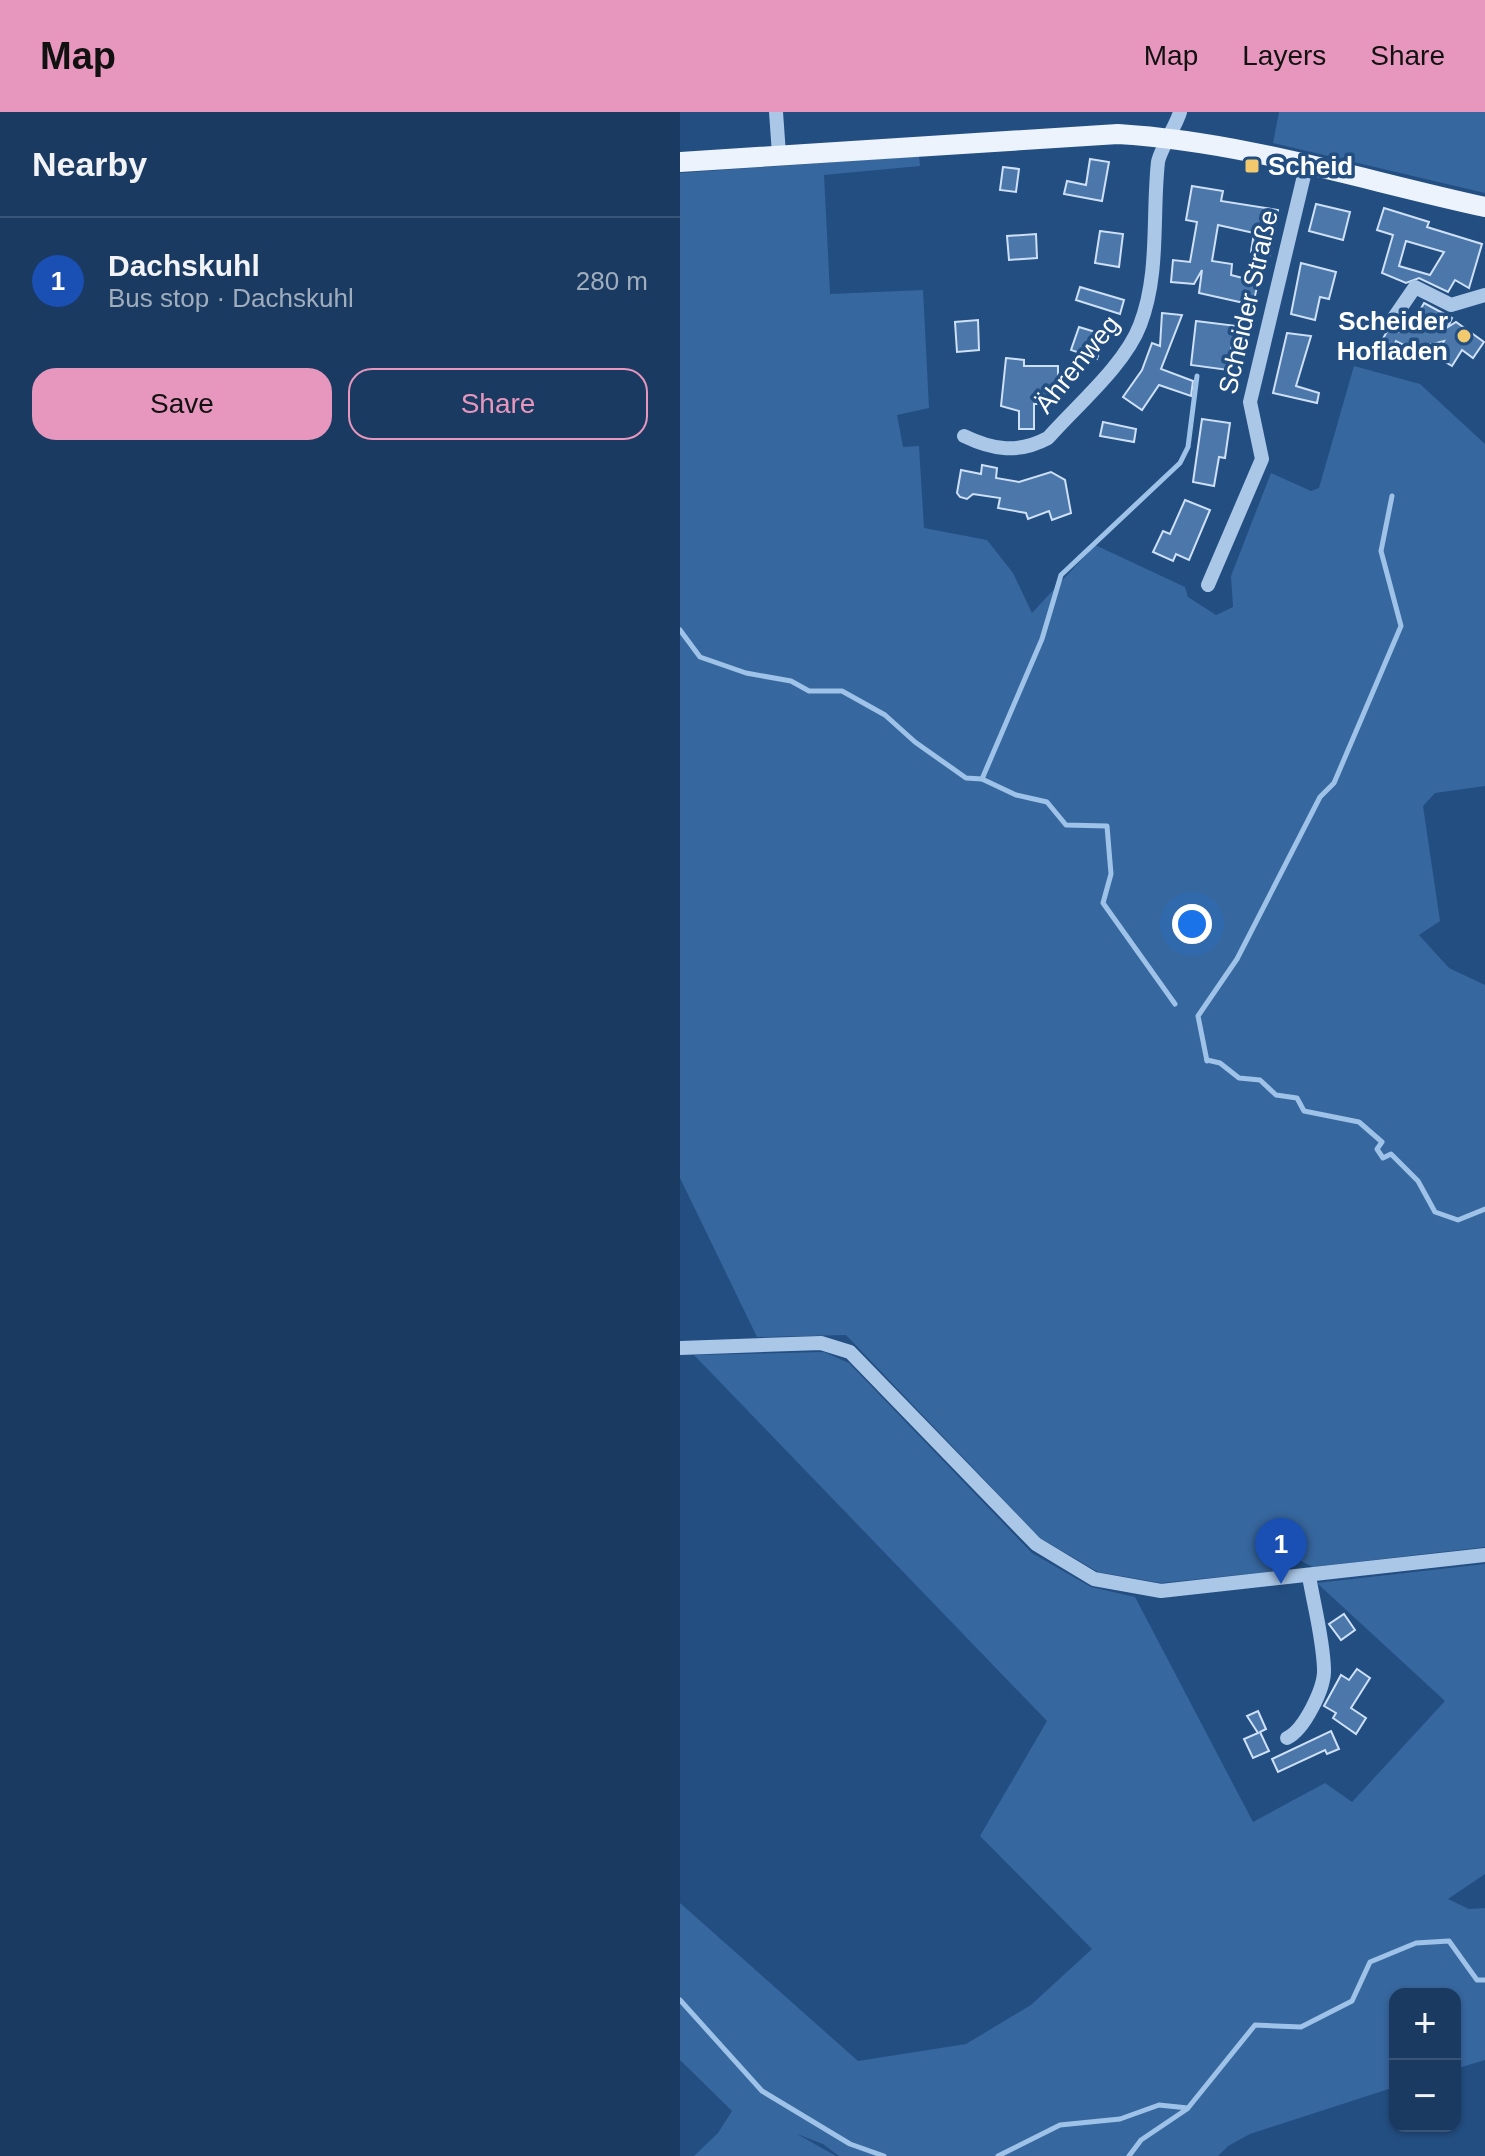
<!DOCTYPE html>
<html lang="en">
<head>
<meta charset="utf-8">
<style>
  :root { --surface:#1a3a61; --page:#234167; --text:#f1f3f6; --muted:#9fadbd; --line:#385476; --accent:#e797bd }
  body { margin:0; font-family:Arial,sans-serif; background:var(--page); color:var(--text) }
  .controls { position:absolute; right:24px; bottom:24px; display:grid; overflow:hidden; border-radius:16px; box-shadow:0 2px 6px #0004 }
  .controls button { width:72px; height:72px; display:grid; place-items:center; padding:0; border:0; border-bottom:2px solid var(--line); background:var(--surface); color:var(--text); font:40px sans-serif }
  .you { position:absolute; left:512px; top:812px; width:28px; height:28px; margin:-20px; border:6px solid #fff; border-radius:50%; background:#1a73e8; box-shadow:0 0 0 12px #1a73e833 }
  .badge { display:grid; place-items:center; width:52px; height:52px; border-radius:50%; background:var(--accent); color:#fff; font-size:26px; font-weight:700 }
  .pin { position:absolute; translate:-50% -66px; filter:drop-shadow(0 2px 4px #0008) }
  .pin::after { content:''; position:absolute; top:42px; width:28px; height:24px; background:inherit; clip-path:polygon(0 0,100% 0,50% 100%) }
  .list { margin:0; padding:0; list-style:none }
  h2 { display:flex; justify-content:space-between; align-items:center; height:104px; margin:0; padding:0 32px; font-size:34px }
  h2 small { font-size:26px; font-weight:400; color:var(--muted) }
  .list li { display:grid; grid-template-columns:52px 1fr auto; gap:24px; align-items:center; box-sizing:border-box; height:128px; padding:0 32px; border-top:2px solid var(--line) }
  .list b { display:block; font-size:30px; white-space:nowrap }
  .list p { margin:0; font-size:26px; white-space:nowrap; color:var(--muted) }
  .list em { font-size:26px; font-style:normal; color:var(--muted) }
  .actions { display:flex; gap:16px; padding:24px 32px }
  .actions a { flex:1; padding:18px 0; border:2px solid var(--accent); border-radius:24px; text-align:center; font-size:28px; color:var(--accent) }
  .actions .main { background:var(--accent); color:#111 }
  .map { position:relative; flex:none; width:805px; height:2044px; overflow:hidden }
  header { display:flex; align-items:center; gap:48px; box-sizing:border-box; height:112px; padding:0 40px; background:var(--accent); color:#111 }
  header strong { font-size:38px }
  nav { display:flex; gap:44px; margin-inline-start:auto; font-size:28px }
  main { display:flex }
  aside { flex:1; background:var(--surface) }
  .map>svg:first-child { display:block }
  .green { fill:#37679f }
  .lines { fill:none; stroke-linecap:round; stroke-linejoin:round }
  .stream { stroke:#9ec2e8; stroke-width:5 }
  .building { fill:#4b77aa; stroke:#cee0f6; stroke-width:2; fill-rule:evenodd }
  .minor { stroke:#aac7e7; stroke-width:14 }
  .major { stroke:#ecf3fd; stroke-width:20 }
  .poi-dot { fill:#f2ca6d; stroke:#234e81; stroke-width:3 }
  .labels { text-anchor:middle; stroke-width:7; stroke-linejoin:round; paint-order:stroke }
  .poi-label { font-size:26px; font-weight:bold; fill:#fff; stroke:#234e81; text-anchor:start }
  .street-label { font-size:26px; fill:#fff; stroke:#234e81 }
</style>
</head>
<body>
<header>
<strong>Map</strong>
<nav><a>Map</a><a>Layers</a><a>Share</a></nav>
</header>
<main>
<aside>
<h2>Nearby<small></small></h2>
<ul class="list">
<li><span class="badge" style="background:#1a4fb4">1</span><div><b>Dachskuhl</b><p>Bus stop · Dachskuhl</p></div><em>280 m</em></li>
</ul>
<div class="actions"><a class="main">Save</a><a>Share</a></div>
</aside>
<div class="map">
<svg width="805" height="2044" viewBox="0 0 805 2044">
  <rect width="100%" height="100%" fill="#234e81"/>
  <g class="green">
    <path d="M 599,0 L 805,0 L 805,81 L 593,31 Z"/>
    <path d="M 239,44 L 240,54 L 144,63 L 150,182 L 243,178 L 249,296 L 217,303 L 223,335 L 239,334 L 244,416 L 307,428 L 333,461 L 352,501 L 415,433 L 505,475 L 508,485 L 536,503 L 553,495 L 551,464 L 591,361 L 631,379 L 639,376 L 674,254 L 740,272 L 805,332 L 805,674 L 755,681 L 743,694 L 760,809 L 739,823 L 769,856 L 805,873 L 805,1435 L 633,1455 L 613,1445 L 607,1458 L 481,1471 L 418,1460 L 360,1426 L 166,1223 L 77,1225 L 0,1066 L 0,61 Z"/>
    <path d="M 144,1240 L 169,1251 L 352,1441 L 411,1475 L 455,1485 L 573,1710 L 645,1671 L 672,1690 L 765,1589 L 637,1471 L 805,1452 L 805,1762 L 768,1787 L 789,1797 L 805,1796 L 805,1948 L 775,1957 L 775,1882 L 715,1882 L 715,1975 L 570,2022 L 548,2034 L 538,2044 L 159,2044 L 143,2032 L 117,2022 L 156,2044 L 14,2044 L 38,2021 L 52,1999 L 0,1948 L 0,1791 L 178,1949 L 286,1932 L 351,1893 L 412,1837 L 300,1724 L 367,1609 L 14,1243 Z"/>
  </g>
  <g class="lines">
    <g class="stream">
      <path d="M 0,518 L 20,545 L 66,561 L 111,569 L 129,579 L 162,579 L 205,603 L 235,630 L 286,666 L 302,667 L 336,683 L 367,690 L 386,713 L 427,714 L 431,762 L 423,791 L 495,892"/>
      <path d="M 302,667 L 362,527 L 381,463 L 500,351 L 508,335 L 517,264"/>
      <path d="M 527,948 L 540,951 L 559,966 L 580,968 L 596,983 L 617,986 L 624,999 L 679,1010 L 702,1030 L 697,1037 L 703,1046 L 711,1042 L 738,1069 L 755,1100 L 778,1108 L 805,1097"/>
      <path d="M 527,949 L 518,904 L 557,847 L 640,685 L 654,671 L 721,514 L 701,439 L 712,384"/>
      <path d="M 0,1888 L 82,1979 L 170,2032 L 204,2044"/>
      <path d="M 318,2044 L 380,2013 L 440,2007 L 479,1993 L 508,1996 L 575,1913 L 621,1915 L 672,1889 L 690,1850 L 736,1831 L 769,1829 L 797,1868 L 805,1868"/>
      <path d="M 449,2044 L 461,2028 L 507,1997"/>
    </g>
  </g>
  <g class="building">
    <path d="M 410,47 L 429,50 L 422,89 L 384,82 L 387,69 L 406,73 Z"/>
    <path d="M 323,55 L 339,57 L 336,80 L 320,78 Z"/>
    <path d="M 512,74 L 543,79 L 541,89 L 598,98 L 590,143 L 571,140 L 574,121 L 538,113 L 532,149 L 552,152 L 551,163 L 578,170 L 573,193 L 519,181 L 522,158 L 514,172 L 491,170 L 493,148 L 510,150 L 517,110 L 506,108 Z"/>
    <path d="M 636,92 L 670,100 L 663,128 L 629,119 Z"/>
    <path d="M 704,96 L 749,110 L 747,115 L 802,132 L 789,176 L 775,168 L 768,180 L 739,166 L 726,171 L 702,161 L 713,123 L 697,118 ZM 726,129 L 764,140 L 750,163 L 719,154 Z"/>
    <path d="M 420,119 L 443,122 L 439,155 L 415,151 Z"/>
    <path d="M 356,122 L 357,146 L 329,148 L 327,124 Z"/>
    <path d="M 621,151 L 656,160 L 649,187 L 640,185 L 635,208 L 611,202 Z"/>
    <path d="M 400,175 L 444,188 L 440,202 L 396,188 Z"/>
    <path d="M 744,191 L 772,206 L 768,215 L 776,210 L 804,230 L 793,246 L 782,238 L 772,254 L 755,244 L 764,229 L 732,237 L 716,229 L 712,237 L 701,230 L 709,216 L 720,220 L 730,204 L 735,207 Z"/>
    <path d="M 482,201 L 502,203 L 481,257 L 513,269 L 511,284 L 479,273 L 462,298 L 443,285 L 462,258 L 472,231 L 480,234 Z"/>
    <path d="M 298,208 L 299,238 L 277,240 L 275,210 Z"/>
    <path d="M 516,209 L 565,215 L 562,233 L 552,231 L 548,258 L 511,253 Z"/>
    <path d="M 399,215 L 425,223 L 417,247 L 391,238 Z"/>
    <path d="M 607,221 L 631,224 L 616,274 L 639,281 L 637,291 L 593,281 Z"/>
    <path d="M 326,246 L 344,248 L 344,254 L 378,254 L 378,287 L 373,287 L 374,292 L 354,292 L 354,317 L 339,317 L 339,299 L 321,294 Z"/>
    <path d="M 522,307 L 550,311 L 545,346 L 539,345 L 534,374 L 513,370 Z"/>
    <path d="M 423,310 L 456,317 L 454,330 L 420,324 Z"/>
    <path d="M 302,353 L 317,356 L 316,366 L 339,370 L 371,360 L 385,368 L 391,401 L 372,408 L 369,399 L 348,407 L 346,401 L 318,396 L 320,386 L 293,382 L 287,387 L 280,385 L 277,381 L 281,358 L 301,362 Z"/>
    <path d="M 505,388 L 530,398 L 509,448 L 496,442 L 493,449 L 473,440 L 483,419 L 490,422 Z"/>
    <path d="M 664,1502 L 675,1518 L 661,1528 L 649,1512 Z"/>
    <path d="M 677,1557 L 690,1566 L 671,1596 L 686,1606 L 676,1622 L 653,1606 L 656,1601 L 644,1594 L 661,1563 L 669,1568 Z"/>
    <path d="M 578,1599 L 586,1617 L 580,1620 L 589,1639 L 573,1646 L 564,1627 L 578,1621 L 567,1604 Z"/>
    <path d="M 651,1619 L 659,1637 L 647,1642 L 645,1638 L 598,1660 L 592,1647 Z"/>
  </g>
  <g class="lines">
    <g class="minor">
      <path d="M 96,0 L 99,42"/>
      <path d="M 713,207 L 735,175 L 771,193 L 805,183"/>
      <path d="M 284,324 C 313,338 338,342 368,326 C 396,294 445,253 460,213 C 480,161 472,104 478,50 C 480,38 496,14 500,0"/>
      <path d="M 528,473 L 582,347 L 570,290 L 627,51"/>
      <path d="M 0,1236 L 141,1231 L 170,1240 L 356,1432 L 414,1467 L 481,1479 L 805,1443"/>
      <path d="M 607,1626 C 624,1618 645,1576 644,1557 C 643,1526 634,1494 629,1464"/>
    </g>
    <path class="major" d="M 0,50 L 438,22 C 566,30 681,68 805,95"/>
  </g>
  <g class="poi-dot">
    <rect x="564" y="46" width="16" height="16" rx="4"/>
    <circle cx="784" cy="224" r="8"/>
  </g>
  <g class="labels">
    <g class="poi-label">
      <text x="588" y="63">Scheid</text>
      <text x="768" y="218" text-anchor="end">Scheider<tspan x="768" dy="30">Hofladen</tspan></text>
    </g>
    <g class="street-label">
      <text transform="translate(568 190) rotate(-77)" y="9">Scheider Straße</text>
      <text transform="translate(397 252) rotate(-51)" y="9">Ährenweg</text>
    </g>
  </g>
</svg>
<div class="controls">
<button>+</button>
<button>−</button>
</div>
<div class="you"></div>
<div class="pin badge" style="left:601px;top:1472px;background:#1a4fb4">1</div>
</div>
</main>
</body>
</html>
